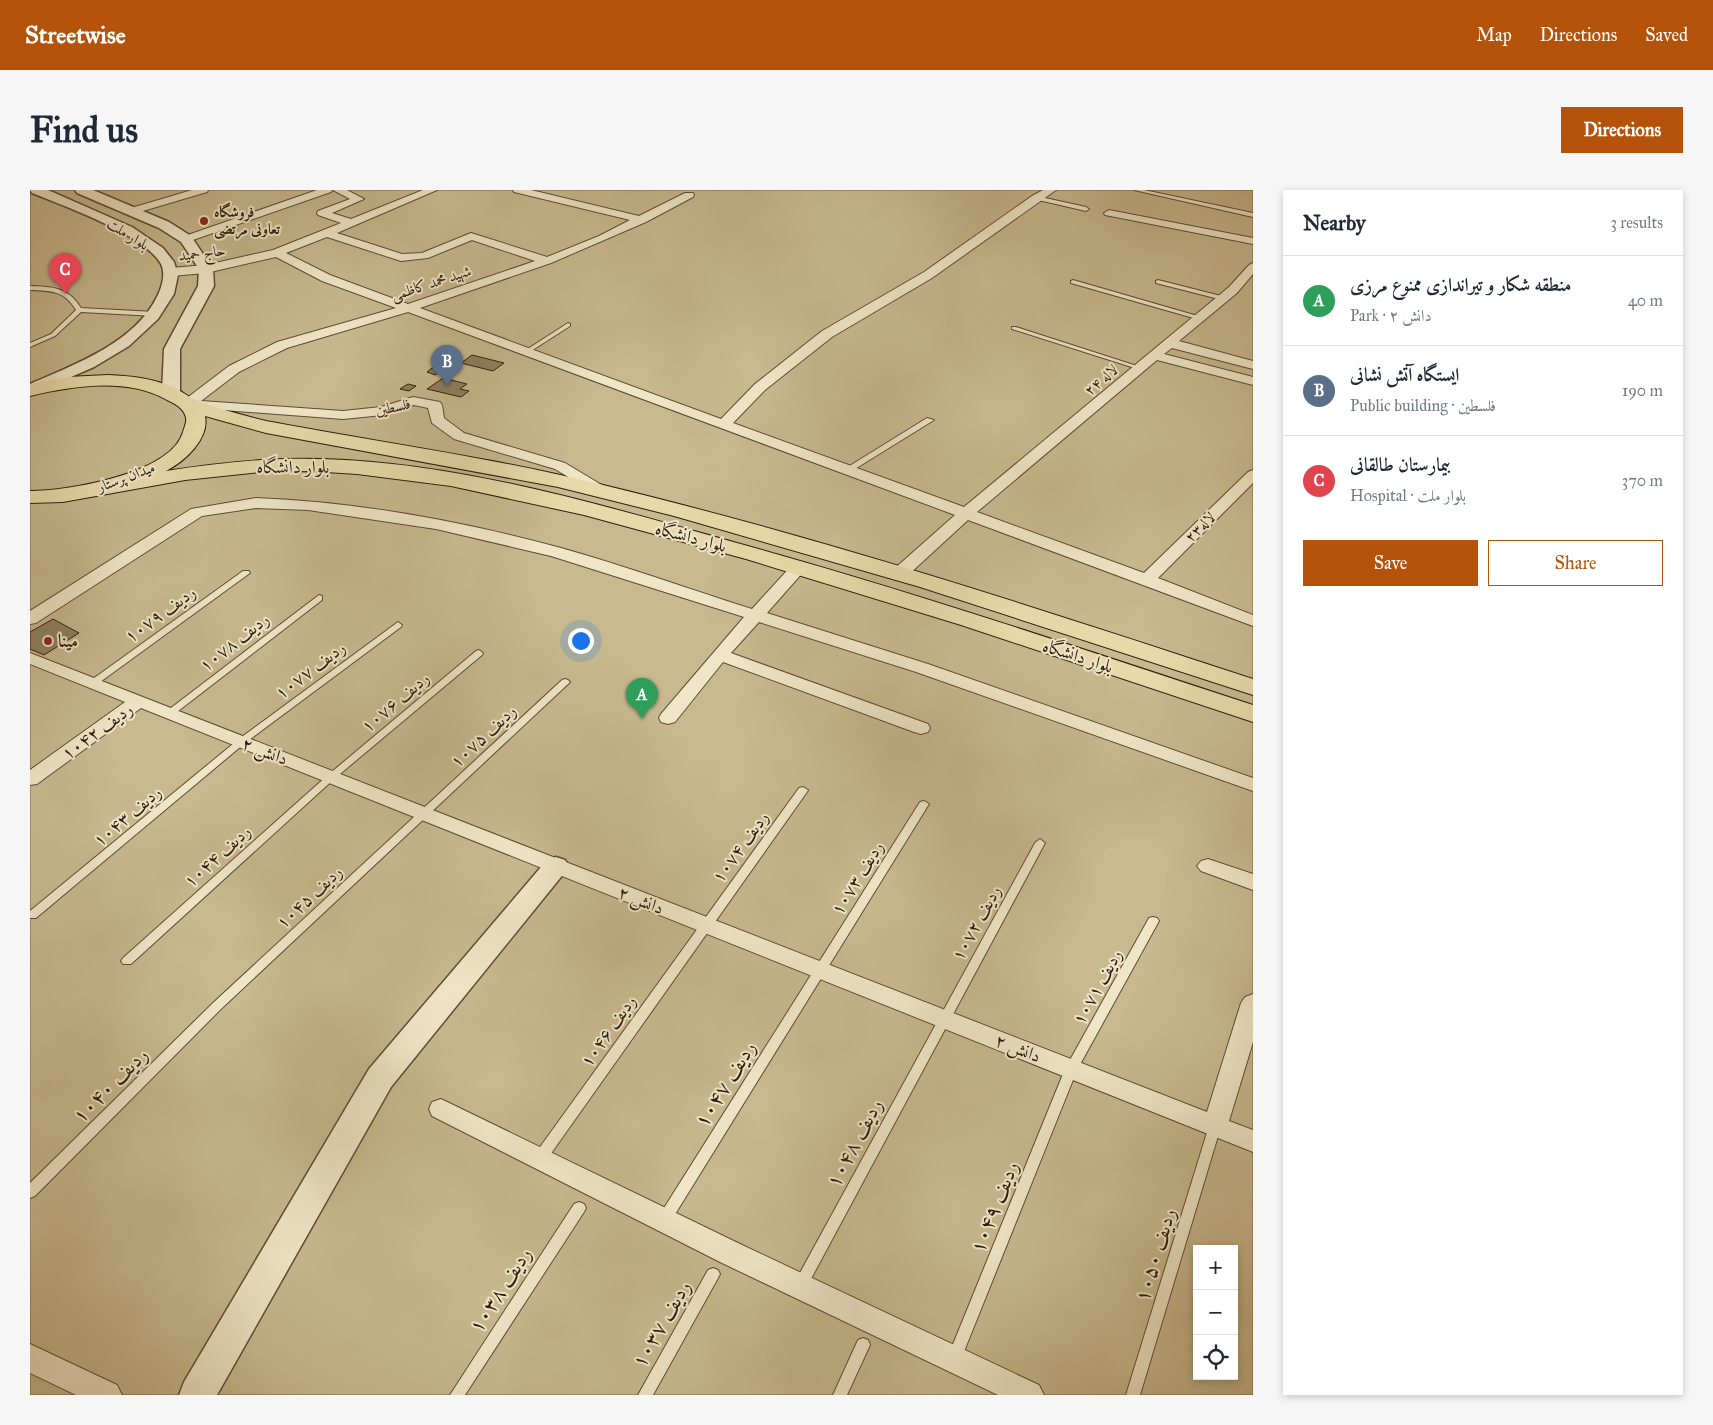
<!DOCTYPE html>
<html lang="en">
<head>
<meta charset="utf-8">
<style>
  :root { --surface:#fff; --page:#f6f6f7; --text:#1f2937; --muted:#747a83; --line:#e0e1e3; --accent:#b45309 }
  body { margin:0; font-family:"IM FELL Great Primer",Amiri,serif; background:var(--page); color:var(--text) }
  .controls { position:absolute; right:15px; bottom:15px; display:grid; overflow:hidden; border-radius:0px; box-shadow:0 2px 8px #0003 }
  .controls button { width:45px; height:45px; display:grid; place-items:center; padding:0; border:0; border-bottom:1px solid var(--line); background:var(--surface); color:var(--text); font:25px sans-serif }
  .you { position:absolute; left:550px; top:450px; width:18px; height:18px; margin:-12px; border:4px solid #fff; border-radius:50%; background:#1a73e8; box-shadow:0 0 0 8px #1a73e833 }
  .badge { display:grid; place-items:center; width:32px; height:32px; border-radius:50%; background:var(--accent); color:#fff; font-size:16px; font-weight:700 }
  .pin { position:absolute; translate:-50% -41px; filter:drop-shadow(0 1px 2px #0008) }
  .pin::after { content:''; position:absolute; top:26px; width:18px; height:15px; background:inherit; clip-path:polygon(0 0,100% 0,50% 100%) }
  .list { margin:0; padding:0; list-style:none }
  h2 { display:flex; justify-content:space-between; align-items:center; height:65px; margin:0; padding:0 20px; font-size:21px }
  h2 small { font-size:16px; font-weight:400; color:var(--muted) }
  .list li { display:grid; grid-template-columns:32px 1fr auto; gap:15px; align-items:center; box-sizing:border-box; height:90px; padding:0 20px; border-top:1px solid var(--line) }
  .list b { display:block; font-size:19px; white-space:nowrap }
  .list p { margin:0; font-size:16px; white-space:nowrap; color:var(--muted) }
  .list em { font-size:16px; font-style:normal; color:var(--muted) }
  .actions { display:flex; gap:10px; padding:15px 20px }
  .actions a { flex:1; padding:11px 0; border:1px solid var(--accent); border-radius:0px; text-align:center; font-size:18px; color:var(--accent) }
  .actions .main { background:var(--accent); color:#fff }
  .icon { flex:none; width:28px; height:28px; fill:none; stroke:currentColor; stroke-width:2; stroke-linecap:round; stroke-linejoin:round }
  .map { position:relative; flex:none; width:1223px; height:1205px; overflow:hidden; border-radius:0px }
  header { display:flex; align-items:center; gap:30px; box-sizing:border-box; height:70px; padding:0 25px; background:var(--accent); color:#fff }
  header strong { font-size:24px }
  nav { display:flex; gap:28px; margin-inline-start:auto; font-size:18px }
  .intro { display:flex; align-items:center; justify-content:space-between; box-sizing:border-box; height:120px; padding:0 30px }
  h1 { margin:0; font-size:35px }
  .button { padding:12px 22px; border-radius:0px; background:var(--accent); color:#fff; font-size:18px; font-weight:700 }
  main { display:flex; gap:30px; padding:0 30px }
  aside { flex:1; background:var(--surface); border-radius:0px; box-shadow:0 2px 8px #0003 }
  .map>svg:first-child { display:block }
  .green { fill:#c8b98f; stroke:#7b6c4f; fill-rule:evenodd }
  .building { fill:#8e7f5f; stroke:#2e1e0f }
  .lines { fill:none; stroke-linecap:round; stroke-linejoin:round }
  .service-casing { stroke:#5c4d36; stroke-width:2 }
  .minor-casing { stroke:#5c4d36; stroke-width:2 }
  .tertiary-casing { stroke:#5c4d36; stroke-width:3 }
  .primary-casing { stroke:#2e1e0f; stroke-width:2 }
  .service { fill:#efe6c7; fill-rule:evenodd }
  .minor { fill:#efe6c7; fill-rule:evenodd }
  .tertiary { fill:#efe6c7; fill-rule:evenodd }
  .primary { fill:#e7d9a9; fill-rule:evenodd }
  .poi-dot { fill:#8f2418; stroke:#efe6c7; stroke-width:2 }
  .labels { text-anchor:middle; stroke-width:4; stroke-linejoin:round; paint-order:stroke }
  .far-poi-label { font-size:15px; font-weight:bold; fill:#2e1e0f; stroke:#efe6c7; text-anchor:start }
  .far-street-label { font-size:15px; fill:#2e1e0f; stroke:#efe6c7 }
  .street-label { font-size:18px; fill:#2e1e0f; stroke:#efe6c7 }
  .poi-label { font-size:18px; font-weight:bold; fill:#2e1e0f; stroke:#efe6c7; text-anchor:start }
  .near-street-label { font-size:21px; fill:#2e1e0f; stroke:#efe6c7 }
</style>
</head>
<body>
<header>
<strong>Streetwise</strong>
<nav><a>Map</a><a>Directions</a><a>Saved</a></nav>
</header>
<div class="intro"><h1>Find us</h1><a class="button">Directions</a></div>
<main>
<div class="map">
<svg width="1223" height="1205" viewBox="0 0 1223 1205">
  <rect width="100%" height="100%" fill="#e7d9a9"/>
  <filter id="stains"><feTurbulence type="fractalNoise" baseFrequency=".004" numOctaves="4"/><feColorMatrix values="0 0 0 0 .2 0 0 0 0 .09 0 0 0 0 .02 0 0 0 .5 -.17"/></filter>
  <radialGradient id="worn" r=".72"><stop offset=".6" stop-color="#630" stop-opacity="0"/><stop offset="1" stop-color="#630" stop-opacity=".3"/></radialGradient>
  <path class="green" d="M 0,0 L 1223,0 L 1223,1205 L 0,1205 ZM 1167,1059 L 1204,1059 L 1204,1186 L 1167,1186 Z"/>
  <g class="building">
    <path d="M 442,165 L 474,173 L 463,181 L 431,173 Z"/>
    <path d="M 416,170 L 424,172 L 405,185 L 397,182 L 411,171 Z"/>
    <path d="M 413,188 L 437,194 L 430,199 L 439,201 L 431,207 L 397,199 Z"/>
    <path d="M 378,194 L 386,196 L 379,201 L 370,199 Z"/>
    <path d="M 23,429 L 49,443 L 14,465 L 0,459 L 0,442 Z"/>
  </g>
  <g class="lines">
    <g class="service-casing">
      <g id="service">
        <path d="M 1104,0 L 1114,0 L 1223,23 L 1223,27 Z"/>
        <path d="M 1006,6 L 1056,17 L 1059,19 L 1056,21 L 1004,9 L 1003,8 Z"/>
        <path d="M 1043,90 L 1171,127 L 1172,128 L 1167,129 L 1041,93 L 1041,91 Z"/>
        <path d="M 1128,90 L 1195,107 L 1196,108 L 1193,110 L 1126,93 L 1126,91 Z"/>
        <path d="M 0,96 C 23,97 38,97 51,118 L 125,122 L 128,124 L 125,126 L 51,122 L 25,146 L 0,157 L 0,153 L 21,144 L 46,120 C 34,100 21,101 0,100 Z"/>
        <path d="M 538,133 L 540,134 L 540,136 L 498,163 L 493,162 Z"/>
        <path d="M 982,137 L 986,137 L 1113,178 L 1108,179 L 982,139 Z"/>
        <path d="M 897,228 L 904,230 L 820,282 L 814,282 L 813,280 Z"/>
        <path d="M 213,381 L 219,381 L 220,383 L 66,495 L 60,495 L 58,493 L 60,491 Z"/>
        <path d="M 289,405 L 292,406 L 292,410 L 143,525 L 137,525 L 135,523 L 137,521 Z"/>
        <path d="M 368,432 L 372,435 L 371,437 L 215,553 L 6,728 L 0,728 L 0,721 L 209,549 Z"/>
        <path d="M 449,460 L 453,463 L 452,465 L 304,589 L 101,774 L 93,774 L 91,771 L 93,768 L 298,585 L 446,461 Z"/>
        <path d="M 535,489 L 538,490 L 540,492 L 538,494 L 191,819 L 5,1006 L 0,1008 L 0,993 L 183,813 L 532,490 Z"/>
        <path d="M 773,597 L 778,600 L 777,602 L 515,972 L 510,973 L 505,972 L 504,968 L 505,964 L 769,598 Z"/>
        <path d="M 894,611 L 899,614 L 639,1034 L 634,1036 L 629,1034 L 627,1030 L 629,1026 L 890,612 Z"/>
        <path d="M 1010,649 L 1015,653 L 775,1100 L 770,1102 L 765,1100 L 763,1096 L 765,1092 L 1005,653 Z"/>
        <path d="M 1123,727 L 1127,728 L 1129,731 L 1047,880 L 929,1174 L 924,1176 L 919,1174 L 917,1169 L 1035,879 L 1119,728 Z"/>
        <path d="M 1185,931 L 1189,932 L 1191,936 L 1110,1205 L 1096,1205 L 1179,936 L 1181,932 Z"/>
        <path d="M 549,1012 L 554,1014 L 556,1018 L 554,1022 L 435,1205 L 420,1205 L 544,1014 Z"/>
        <path d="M 683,1078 L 688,1080 L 690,1084 L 688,1088 L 623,1205 L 608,1205 L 678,1080 Z"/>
        <path d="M 833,1148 L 838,1150 L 840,1155 L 817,1205 L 803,1205 L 828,1150 Z"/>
      </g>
    </g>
    <g class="minor-casing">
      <g id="minor">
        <path d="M 162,0 L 178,0 L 177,2 L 106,23 L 102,24 L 97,21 L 98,19 Z"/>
        <path d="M 287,0 L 302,0 L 301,2 L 160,51 L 156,52 L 150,49 L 152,47 Z"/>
        <path d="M 303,0 L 317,0 L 334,9 L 302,23 L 321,29 L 393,0 L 407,0 L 307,43 L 372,64 L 392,63 L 441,43 L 517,67 L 569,46 L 600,30 L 484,2 L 483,0 L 501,0 L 609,26 L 655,3 L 663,3 L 664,5 L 663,7 L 616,32 L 521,73 L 390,118 L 691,229 L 725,194 L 792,141 L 894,82 L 1002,6 L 1013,0 L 1026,0 L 902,88 L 802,147 L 735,200 L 703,233 L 934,317 L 1199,97 L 1219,75 L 1223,73 L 1223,84 L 1207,103 L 1149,151 L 1223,171 L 1223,179 L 1142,158 L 1134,164 L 1223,187 L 1223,195 L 1127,170 L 947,322 L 1114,383 L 1218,282 L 1223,280 L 1223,293 L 1128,388 L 1223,425 L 1223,436 L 938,330 L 876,387 L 864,387 L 862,383 L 864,379 L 925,325 L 378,122 L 257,158 L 209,182 L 171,211 L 313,221 L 351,217 L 383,207 L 410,212 L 412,215 L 414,228 L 434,243 L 535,273 L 575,297 L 578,300 L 575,303 L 565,303 L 525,279 L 424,249 L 402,233 L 398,218 L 384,215 L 353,225 L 313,229 L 153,217 L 151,214 L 153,211 L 199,176 L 247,152 L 366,118 L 292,91 L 246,67 L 176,83 L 141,86 L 135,82 L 141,78 L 176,75 L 243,60 L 311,33 L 288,25 L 287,23 L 288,21 L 320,9 ZM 297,47 L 371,71 L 398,68 L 442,50 L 505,71 L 378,114 L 300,85 L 256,63 Z"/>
        <path d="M 1079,20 L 1223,48 L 1223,54 L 1075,25 L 1074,23 Z"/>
        <path d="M 226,308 C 328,312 432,331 531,358 C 595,376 659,399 722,419 L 763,374 L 775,374 L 777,377 L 775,380 L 737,423 L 898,474 L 1223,588 L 1223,601 L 886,482 L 729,432 L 701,463 L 898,534 L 900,538 L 898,542 L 891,544 L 884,542 L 693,472 L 645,532 L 638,534 L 631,532 L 629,528 L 631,524 L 714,427 L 521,366 L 406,339 L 278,320 L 226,318 L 172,326 L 6,433 L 0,434 L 0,421 L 161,319 Z"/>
        <path d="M 0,463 L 1177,922 L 1211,813 L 1215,807 L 1223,804 L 1223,852 L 1199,931 L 1223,940 L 1223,962 L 111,518 L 7,594 L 0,595 L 0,580 L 95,512 L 0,474 Z"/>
        <path d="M 1178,669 L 1223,684 L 1223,700 L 1171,681 L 1167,676 L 1171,671 Z"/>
        <path d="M 411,909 L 710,1054 L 1009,1195 L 1014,1205 L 968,1205 L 690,1072 L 402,926 L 399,919 L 402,912 Z"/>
        <path d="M 0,1154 L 87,1195 L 92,1205 L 46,1205 L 0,1183 Z"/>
      </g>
    </g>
    <g class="tertiary-casing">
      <g id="tertiary">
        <path d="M 0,0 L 18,0 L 102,37 L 133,58 L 144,72 L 148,85 L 144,104 L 128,129 L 99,156 L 64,177 L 2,204 L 0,204 L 0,194 C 46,174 110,151 130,100 C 133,92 135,82 131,74 C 115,45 34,16 2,3 Z"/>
        <path d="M 45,0 L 63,0 L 139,32 L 161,46 L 183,79 L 184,96 L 150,159 L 150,202 L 147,206 L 141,207 L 135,206 L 132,202 L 134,159 L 168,96 L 169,79 L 151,52 L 129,38 L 47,3 Z"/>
        <path d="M 526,667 L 535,670 L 539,676 L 535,682 L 361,897 L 187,1205 L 149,1205 L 154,1192 L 339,879 L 517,670 Z"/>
      </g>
    </g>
    <g class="primary-casing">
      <path id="primary" d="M 78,185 C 100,186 122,188 142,197 C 151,200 158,207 166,210 C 189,219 212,225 236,231 C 347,252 459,267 569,294 C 790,347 1007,418 1223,489 L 1223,505 L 890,397 L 644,326 L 528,297 L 236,243 L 175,226 C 180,249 154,272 136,281 C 175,275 214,270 254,269 C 407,265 560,312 707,353 C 881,401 1052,459 1223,515 L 1223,532 L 931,435 L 716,369 L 554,325 L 421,296 L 327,284 L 280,281 L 230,282 L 155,290 L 33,312 L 0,313 L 0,301 C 37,301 141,284 153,242 C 154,238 157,232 156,228 C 154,218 145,214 137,210 C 97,187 43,196 0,206 L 0,194 L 37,187 Z"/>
    </g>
    <use href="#service" class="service"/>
    <use href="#minor" class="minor"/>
    <use href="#tertiary" class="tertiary"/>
    <use href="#primary" class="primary"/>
  </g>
  <g class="poi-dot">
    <circle cx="174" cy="31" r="5"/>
    <circle cx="18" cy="451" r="5"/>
  </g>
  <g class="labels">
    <g class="far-poi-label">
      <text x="184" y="27">فروشگاه<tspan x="184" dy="17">تعاونی مرتضی</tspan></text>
    </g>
    <g class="far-street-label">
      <text transform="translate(98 44) rotate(32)" y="5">بلوار ملت</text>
      <text transform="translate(172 63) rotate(-7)" y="5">حاج حمید</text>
      <text transform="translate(401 93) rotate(-18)" y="5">شهید محمد کاظمی</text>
      <text transform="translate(1071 190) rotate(-40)" y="5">لاله ۲۴</text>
      <text transform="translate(363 217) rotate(-12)" y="5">فلسطین</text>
      <text transform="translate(96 287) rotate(-20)" y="5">میدان پرستار</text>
      <text transform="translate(1170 337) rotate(-44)" y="5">لاله۲۳</text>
    </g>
    <g class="street-label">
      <text x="263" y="283">بلوار دانشگاه</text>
      <text transform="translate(661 347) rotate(15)" y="6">بلوار دانشگاه</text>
      <text transform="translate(130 424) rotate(-36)" y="6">ردیف ۱۰۷۹</text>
      <text transform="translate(204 452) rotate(-38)" y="6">ردیف ۱۰۷۸</text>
      <text transform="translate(1048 466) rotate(18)" y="6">بلوار دانشگاه</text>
      <text transform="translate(280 480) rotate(-37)" y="6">ردیف ۱۰۷۷</text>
      <text transform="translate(365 512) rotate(-40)" y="6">ردیف ۱۰۷۶</text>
      <text transform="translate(67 541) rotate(-36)" y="6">ردیف ۱۰۴۲</text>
      <text transform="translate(453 546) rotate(-43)" y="6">ردیف ۱۰۷۵</text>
      <text transform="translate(235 561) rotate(21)" y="6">دانش ۲</text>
      <text transform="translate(97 626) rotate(-40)" y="6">ردیف ۱۰۴۳</text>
      <text transform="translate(710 657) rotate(-54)" y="6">ردیف ۱۰۷۴</text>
      <text transform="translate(187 666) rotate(-42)" y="6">ردیف ۱۰۴۴</text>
      <text transform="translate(827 688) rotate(-58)" y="6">ردیف ۱۰۷۳</text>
      <text transform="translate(279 707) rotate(-43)" y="6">ردیف ۱۰۴۵</text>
      <text transform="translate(611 710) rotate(22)" y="6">دانش ۲</text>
      <text transform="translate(946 733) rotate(-61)" y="6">ردیف ۱۰۷۲</text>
      <text transform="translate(1067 797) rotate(-61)" y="6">ردیف ۱۰۷۱</text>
      <text transform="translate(578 841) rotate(-55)" y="6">ردیف ۱۰۴۶</text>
      <text transform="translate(988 858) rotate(22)" y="6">دانش ۲</text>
    </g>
    <g class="poi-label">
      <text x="28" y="457">مینا</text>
    </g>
    <g class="near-street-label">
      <text transform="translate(695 894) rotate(-58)" y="7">ردیف ۱۰۴۷</text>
      <text transform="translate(80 895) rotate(-45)" y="7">ردیف ۱۰۴۰</text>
      <text transform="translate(824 953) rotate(-62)" y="7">ردیف ۱۰۴۸</text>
      <text transform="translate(964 1017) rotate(-68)" y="7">ردیف ۱۰۴۹</text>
      <text transform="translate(1125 1065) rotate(-73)" y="7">ردیف ۱۰۵۰</text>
      <text transform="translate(470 1100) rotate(-57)" y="7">ردیف ۱۰۳۸</text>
      <text transform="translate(631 1134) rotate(-60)" y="7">ردیف ۱۰۳۷</text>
    </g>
  </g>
  <rect width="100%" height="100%" filter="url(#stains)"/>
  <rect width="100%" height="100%" fill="url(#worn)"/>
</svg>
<div class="controls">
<button>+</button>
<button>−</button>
<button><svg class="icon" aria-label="locate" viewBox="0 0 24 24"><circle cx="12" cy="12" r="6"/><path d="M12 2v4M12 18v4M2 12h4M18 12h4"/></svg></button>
</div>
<div class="you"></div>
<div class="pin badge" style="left:612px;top:529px;background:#2e9e5b">A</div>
<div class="pin badge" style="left:417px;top:196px;background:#5c6f8a">B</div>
<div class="pin badge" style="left:35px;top:104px;background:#e0444e">C</div>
</div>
<aside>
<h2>Nearby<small>3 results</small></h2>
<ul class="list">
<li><span class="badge" style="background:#2e9e5b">A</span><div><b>منطقه شکار و تیراندازی ممنوع مرزی</b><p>Park · دانش ۲</p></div><em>40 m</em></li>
<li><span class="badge" style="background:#5c6f8a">B</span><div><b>ایستگاه آتش نشانی</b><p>Public building · فلسطین</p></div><em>190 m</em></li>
<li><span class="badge" style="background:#e0444e">C</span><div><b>بیمارستان طالقانی</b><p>Hospital · بلوار ملت</p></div><em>370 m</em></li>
</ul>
<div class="actions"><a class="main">Save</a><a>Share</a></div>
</aside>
</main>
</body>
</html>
